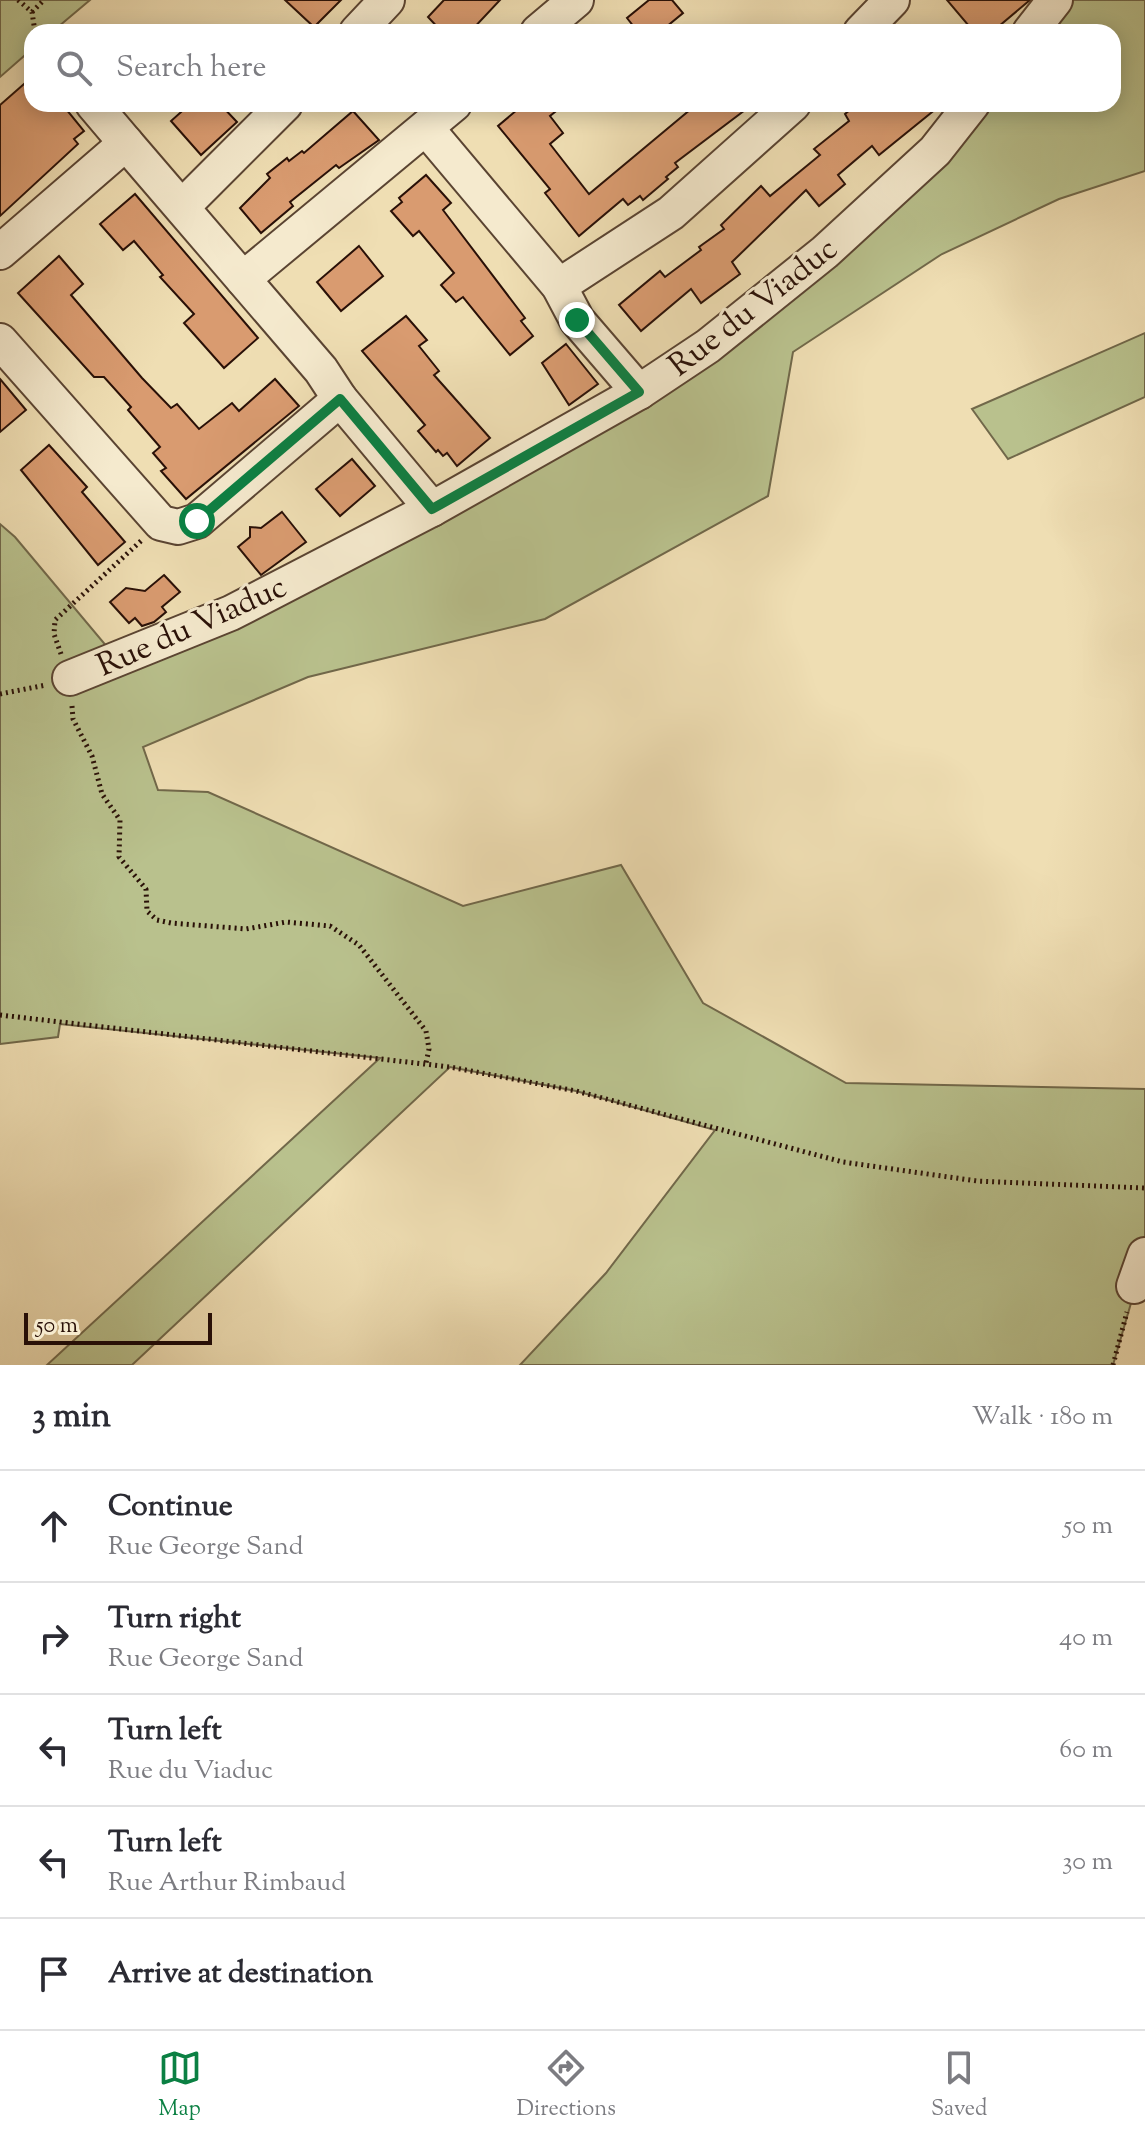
<!DOCTYPE html>
<html lang="en">
<head>
<meta charset="utf-8">
<style>
  :root { --surface:#fff; --page:#f7f7f7; --text:#2b2b33; --muted:#7c7c81; --line:#e1e1e2; --accent:#0b8043 }
  body { margin:0; font-family:"Sorts Mill Goudy",serif; background:var(--page); color:var(--text) }
  .scale { position:absolute; left:24px; bottom:20px; width:188px; box-sizing:border-box; padding-left:8px; border:4px solid #291007; border-top:0; font-size:22px; line-height:28px; white-space:nowrap; color:#291007; -webkit-text-stroke:6px #f5eace; paint-order:stroke }
  .stop { position:absolute; width:24px; height:24px; margin:-18px; border:6px solid #0b8043; border-radius:50%; background:#fff }
  .stop.end { background:#0b8043; border-color:#fff; box-shadow:0 2px 8px #0008 }
  .list { margin:0; padding:0; list-style:none }
  h2 { display:flex; justify-content:space-between; align-items:center; height:104px; margin:0; padding:0 32px; font-size:34px }
  h2 small { font-size:26px; font-weight:400; color:var(--muted) }
  .list li { display:grid; grid-template-columns:52px 1fr auto; gap:24px; align-items:center; box-sizing:border-box; height:112px; padding:0 32px; border-top:2px solid var(--line) }
  .list b { display:block; font-size:30px; white-space:nowrap }
  .list p { margin:0; font-size:26px; white-space:nowrap; color:var(--muted) }
  .list em { font-size:26px; font-style:normal; color:var(--muted) }
  .icon { flex:none; width:44px; height:44px; fill:none; stroke:currentColor; stroke-width:2; stroke-linecap:round; stroke-linejoin:round }
  .map { position:relative; flex:none; width:1145px; height:1365px; overflow:hidden }
  .search { position:absolute; background:var(--surface); box-shadow:0 4px 20px #0003; left:24px; right:24px; top:24px; height:88px; display:flex; align-items:center; gap:20px; box-sizing:border-box; padding:0 28px; border-radius:24px; color:var(--muted); font-size:30px }
  .sheet { height:664px; background:var(--surface) }
  nav { display:flex; justify-content:space-around; align-items:center; box-sizing:border-box; height:112px; border-top:2px solid var(--line); background:var(--surface); font-size:22px; color:var(--muted) }
  nav a { display:grid; justify-items:center; gap:4px }
  nav .on { color:var(--accent) }
  .map>svg:first-child { display:block }
  .green { fill:#b9c18d; stroke:#71684a; stroke-width:2 }
  .building { fill:#d99b70; stroke:#291007; stroke-width:2 }
  .lines { fill:none; stroke-linecap:round; stroke-linejoin:round }
  .minor-casing { stroke:#5a4432; stroke-width:38 }
  .path { stroke:#291007; stroke-width:5; stroke-dasharray:2 4; stroke-linecap:butt }
  .minor { stroke:#f5eace; stroke-width:34 }
  .route { stroke:#0b8043; stroke-width:10 }
  .labels { text-anchor:middle; stroke-width:6; stroke-linejoin:round; paint-order:stroke }
  .street-label { font-size:32px; fill:#291007; stroke:#f5eace }
</style>
</head>
<body>
<div class="map">
<svg width="1145" height="1365" viewBox="0 0 1145 1365">
  <rect width="100%" height="100%" fill="#efdeb3"/>
  <filter id="stains"><feTurbulence type="fractalNoise" baseFrequency=".0025" numOctaves="4"/><feColorMatrix values="0 0 0 0 .2 0 0 0 0 .09 0 0 0 0 .02 0 0 0 .5 -.17"/></filter>
  <radialGradient id="worn" r=".72"><stop offset=".6" stop-color="#630" stop-opacity="0"/><stop offset="1" stop-color="#630" stop-opacity=".3"/></radialGradient>
  <g class="green">
    <path d="M 0,0 L 90,0 L 52,32 L 32,32 L 32,49 L 0,77 Z"/>
    <path d="M 1055,0 L 1145,0 L 1145,171 L 1059,199 L 942,254 L 793,352 L 768,496 L 545,619 L 308,677 L 143,747 L 158,790 L 208,792 L 463,906 L 621,865 L 703,1003 L 846,1083 L 1145,1089 L 1145,1255 L 1113,1365 L 520,1365 L 606,1273 L 715,1130 L 576,1091 L 450,1067 L 132,1365 L 47,1365 L 380,1058 L 60,1024 L 58,1037 L 0,1044 L 0,524 L 15,537 L 118,660 L 639,392 L 972,104 L 1113,104 L 1113,32 L 1030,32 Z"/>
    <path d="M 1145,333 L 1145,397 L 1008,459 L 972,409 Z"/>
  </g>
  <g class="building">
    <path d="M 285,0 L 341,0 L 314,27 Z"/>
    <path d="M 444,0 L 500,0 L 470,32 L 442,32 L 428,17 Z"/>
    <path d="M 649,0 L 672,0 L 683,13 L 660,32 L 638,32 L 627,18 Z"/>
    <path d="M 947,0 L 1030,0 L 992,32 L 974,32 Z"/>
    <path d="M 32,77 L 32,104 L 62,104 L 84,131 L 74,139 L 78,144 L 0,216 L 0,105 Z"/>
    <path d="M 190,104 L 220,104 L 237,122 L 201,155 L 171,121 Z"/>
    <path d="M 524,104 L 565,104 L 550,116 L 563,133 L 550,144 L 589,194 L 697,104 L 753,104 L 675,163 L 678,167 L 666,177 L 668,179 L 643,200 L 640,196 L 628,205 L 623,199 L 579,236 L 545,193 L 550,189 L 498,126 Z"/>
    <path d="M 857,104 L 942,104 L 879,155 L 872,146 L 838,175 L 845,184 L 819,206 L 806,190 L 732,262 L 740,274 L 701,303 L 691,289 L 641,331 L 619,305 L 660,271 L 665,277 L 701,250 L 699,247 L 724,229 L 721,225 L 761,186 L 770,196 L 820,155 L 814,149 L 849,121 L 845,114 Z"/>
    <path d="M 353,111 L 379,140 L 339,168 L 336,165 L 290,202 L 293,206 L 261,233 L 240,208 L 270,178 L 267,174 L 287,158 L 289,161 L 302,151 L 304,153 Z"/>
    <path d="M 426,175 L 451,203 L 443,210 L 525,318 L 521,321 L 533,336 L 510,355 L 463,297 L 456,302 L 441,285 L 454,273 L 419,231 L 413,236 L 391,211 L 402,202 L 399,198 Z"/>
    <path d="M 135,194 L 258,338 L 224,368 L 184,323 L 194,314 L 160,277 L 163,275 L 134,241 L 123,250 L 100,224 Z"/>
    <path d="M 359,246 L 383,276 L 341,311 L 317,282 Z"/>
    <path d="M 59,256 L 83,284 L 71,295 L 142,378 L 171,408 L 177,404 L 199,429 L 232,403 L 239,411 L 275,379 L 299,406 L 186,499 L 161,471 L 166,468 L 153,453 L 160,447 L 128,410 L 131,407 L 104,377 L 94,377 L 18,293 Z"/>
    <path d="M 406,316 L 427,340 L 419,346 L 439,371 L 434,375 L 490,438 L 457,466 L 447,453 L 443,456 L 438,450 L 436,452 L 418,431 L 425,425 L 362,351 Z"/>
    <path d="M 566,344 L 598,384 L 569,405 L 542,363 Z"/>
    <path d="M 0,379 L 26,410 L 0,432 Z"/>
    <path d="M 49,445 L 87,487 L 82,492 L 125,542 L 98,565 L 21,470 Z"/>
    <path d="M 352,459 L 375,486 L 340,516 L 316,489 Z"/>
    <path d="M 282,512 L 306,542 L 261,575 L 238,547 L 250,537 L 250,527 L 261,528 Z"/>
    <path d="M 164,575 L 180,592 L 162,607 L 166,612 L 154,622 L 142,626 L 135,618 L 129,623 L 110,602 L 126,588 L 145,591 Z"/>
  </g>
  <g class="lines">
    <g class="minor-casing">
      <g id="minor">
        <path d="M 357,32 L 387,0"/>
        <path d="M 538,32 L 576,0"/>
        <path d="M 861,32 L 892,0"/>
        <path d="M 1030,32 L 1055,0"/>
        <path d="M 93,104 L 126,143"/>
        <path d="M 426,128 L 559,286 L 577,320 L 639,392"/>
        <path d="M 182,207 L 285,104"/>
        <path d="M 0,252 L 126,143 L 321,370 L 340,399 L 197,521 L 178,527 L 161,523 L 0,341"/>
        <path d="M 243,279 L 454,104"/>
        <path d="M 559,286 L 671,213 L 793,104"/>
        <path d="M 340,399 L 432,509"/>
        <path d="M 70,678 L 231,613 L 432,509 L 639,392 L 708,346 L 825,252 L 935,151 L 972,104"/>
        <path d="M 1134,1286 L 1145,1255"/>
      </g>
    </g>
    <g class="path">
      <path d="M 18,0 L 32,12 L 35,32"/>
      <path d="M 32,12 L 44,0"/>
      <path d="M 61,654 L 54,634 L 55,620 L 142,540"/>
      <path d="M 0,694 L 46,685"/>
      <path d="M 72,706 L 73,719 L 92,756 L 102,794 L 120,820 L 119,857 L 146,889 L 147,911 L 157,920 L 171,923 L 246,929 L 286,922 L 330,926 L 359,945 L 426,1031 L 429,1049 L 426,1063"/>
      <path d="M 0,1015 L 450,1067 L 576,1091 L 843,1162 L 977,1181 L 1145,1188"/>
      <path d="M 1113,1365 L 1127,1312"/>
    </g>
    <use href="#minor" class="minor"/>
  </g>
  <g class="lines">
    <path class="route" d="M 197,521 L 340,399 L 432,509 L 639,392 L 577,320"/>
  </g>
  <g class="labels">
    <g class="street-label">
      <text transform="translate(752 306) rotate(-38)" y="11">Rue du Viaduc</text>
      <text transform="translate(191 625) rotate(-24)" y="11">Rue du Viaduc</text>
    </g>
  </g>
  <rect width="100%" height="100%" filter="url(#stains)"/>
  <rect width="100%" height="100%" fill="url(#worn)"/>
</svg>
<div class="scale">50 m</div>
<div class="stop" style="left:197px;top:521px"></div>
<div class="stop end" style="left:577px;top:320px"></div>
<div class="search"><svg class="icon" aria-label="search" viewBox="0 0 24 24"><circle cx="10" cy="10" r="6"/><path d="M15 15l6 6"/></svg>Search here</div>
</div>
<section class="sheet">
<h2>3 min<small>Walk · 180 m</small></h2>
<ul class="list">
<li><svg class="icon" aria-label="ahead" viewBox="0 0 24 24"><path d="M12 20V5M6 11l6-6 6 6"/></svg><div><b>Continue</b><p>Rue George Sand</p></div><em>50 m</em></li>
<li><svg class="icon" aria-label="right" viewBox="0 0 24 24"><path d="M7 20v-9h11M14 6l5 5-5 5"/></svg><div><b>Turn right</b><p>Rue George Sand</p></div><em>40 m</em></li>
<li><svg class="icon" aria-label="left" viewBox="0 0 24 24"><path d="M17 20v-9H6M10 6l-5 5 5 5"/></svg><div><b>Turn left</b><p>Rue du Viaduc</p></div><em>60 m</em></li>
<li><svg class="icon" aria-label="left" viewBox="0 0 24 24"><path d="M17 20v-9H6M10 6l-5 5 5 5"/></svg><div><b>Turn left</b><p>Rue Arthur Rimbaud</p></div><em>30 m</em></li>
<li><svg class="icon" aria-label="arrive" viewBox="0 0 24 24"><path d="M6 21V4h12l-3 4 3 4H6"/></svg><div><b>Arrive at destination</b></div></li>
</ul>
</section>
<nav>
<a class="on"><svg class="icon" aria-label="map" viewBox="0 0 24 24"><path d="M3 6l6-2 6 2 6-2v14l-6 2-6-2-6 2zM9 4v14M15 6v14"/></svg>Map</a>
<a><svg class="icon" aria-label="directions" viewBox="0 0 24 24"><path d="M12 3l9 9-9 9-9-9zM9 14v-3h6M13 9l2 2-2 2"/></svg>Directions</a>
<a><svg class="icon" aria-label="saved" viewBox="0 0 24 24"><path d="M7 4h10v16l-5-4-5 4z"/></svg>Saved</a>
</nav>
</body>
</html>
